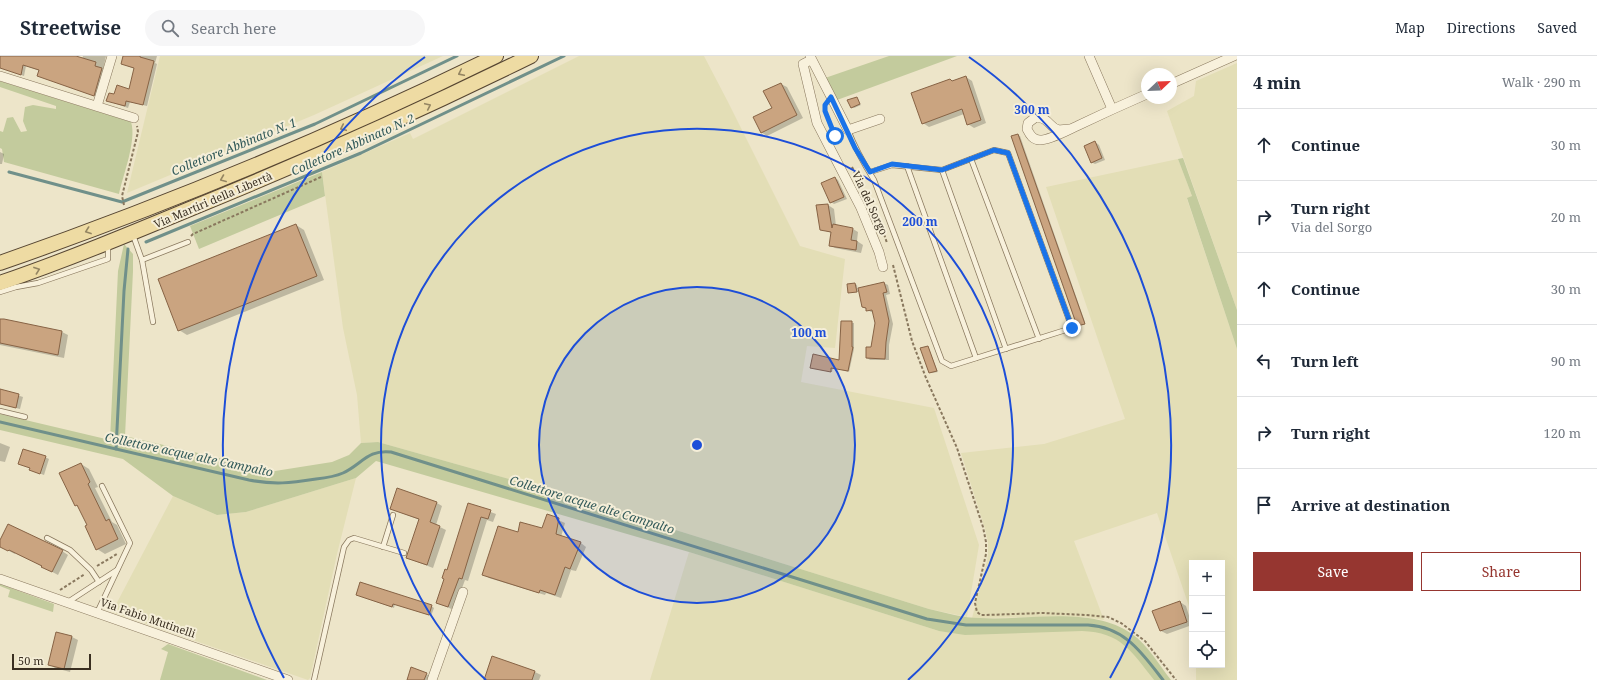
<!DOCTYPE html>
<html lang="en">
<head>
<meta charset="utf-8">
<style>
  :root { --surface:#fff; --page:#f6f6f7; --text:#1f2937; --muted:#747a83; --line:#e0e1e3; --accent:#963630 }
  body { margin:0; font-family:"Noto Serif",serif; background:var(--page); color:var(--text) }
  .controls { position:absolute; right:12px; bottom:12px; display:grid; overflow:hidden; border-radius:0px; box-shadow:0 4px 16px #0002 }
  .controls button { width:36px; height:36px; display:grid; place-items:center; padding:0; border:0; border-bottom:1px solid var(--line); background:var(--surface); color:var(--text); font:20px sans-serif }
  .compass { position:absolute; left:1141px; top:12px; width:36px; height:36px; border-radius:50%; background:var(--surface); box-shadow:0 4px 16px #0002; rotate:67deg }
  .scale { position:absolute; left:12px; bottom:10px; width:79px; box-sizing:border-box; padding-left:4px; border:2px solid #3a2f21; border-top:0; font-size:11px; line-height:14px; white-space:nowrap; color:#3a2f21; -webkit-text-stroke:3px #f5eed8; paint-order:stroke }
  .stop { position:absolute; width:12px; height:12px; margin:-9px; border:3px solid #1a73e8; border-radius:50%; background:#fff }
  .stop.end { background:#1a73e8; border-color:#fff; box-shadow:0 1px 4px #0008 }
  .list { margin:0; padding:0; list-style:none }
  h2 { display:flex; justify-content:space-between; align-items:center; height:52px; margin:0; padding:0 16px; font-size:17px }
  h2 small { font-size:13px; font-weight:400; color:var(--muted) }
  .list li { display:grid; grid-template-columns:26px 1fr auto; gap:12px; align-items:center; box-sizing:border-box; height:72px; padding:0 16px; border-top:1px solid var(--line) }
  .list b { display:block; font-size:15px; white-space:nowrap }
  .list p { margin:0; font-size:13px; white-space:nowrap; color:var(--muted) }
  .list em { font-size:13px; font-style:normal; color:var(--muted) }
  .actions { display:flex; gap:8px; padding:12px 16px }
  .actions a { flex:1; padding:9px 0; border:1px solid var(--accent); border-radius:0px; text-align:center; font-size:14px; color:var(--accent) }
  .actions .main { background:var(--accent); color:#fff }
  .icon { flex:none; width:22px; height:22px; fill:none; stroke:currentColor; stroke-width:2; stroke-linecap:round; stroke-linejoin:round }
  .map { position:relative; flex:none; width:1237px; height:624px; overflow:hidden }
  header { display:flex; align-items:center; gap:24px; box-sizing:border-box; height:56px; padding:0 20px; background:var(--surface); border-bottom:1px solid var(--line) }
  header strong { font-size:19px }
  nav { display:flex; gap:22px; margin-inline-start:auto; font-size:14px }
  .search { width:280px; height:36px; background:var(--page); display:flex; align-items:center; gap:10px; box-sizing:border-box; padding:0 14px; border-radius:22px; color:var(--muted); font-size:15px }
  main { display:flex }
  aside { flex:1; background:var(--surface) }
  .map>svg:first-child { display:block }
  .farmland { fill:#e3deb6 }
  .green { fill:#c3cb9d }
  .shadow { fill:#0003 }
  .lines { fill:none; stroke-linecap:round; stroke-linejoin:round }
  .stream { stroke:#70908a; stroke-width:3 }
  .building { fill:#caa480; stroke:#876345 }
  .lane-casing { stroke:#89785e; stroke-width:6 }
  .street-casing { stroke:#89785e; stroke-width:10 }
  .primary-casing { stroke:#574632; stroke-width:16 }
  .path { stroke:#89785e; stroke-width:2; stroke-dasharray:3 2; stroke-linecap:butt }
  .lane { stroke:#f8f1dc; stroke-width:4.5 }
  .street { stroke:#f8f1dc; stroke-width:9 }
  .primary { stroke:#eedba3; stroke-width:14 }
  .oneway { stroke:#948562 }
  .route { stroke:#1a73e8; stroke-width:5 }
  .ring { fill:none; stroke:#1d4ed8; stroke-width:2 }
  .labels { text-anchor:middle; stroke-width:4; stroke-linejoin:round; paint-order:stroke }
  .street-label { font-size:11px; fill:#3a2f21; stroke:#f5eed8 }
  .water-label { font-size:12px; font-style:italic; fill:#315959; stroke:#f5eed8 }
  .centre { fill:#1d4ed8; stroke:#f5eed8; stroke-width:2 }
  .ring-label { font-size:12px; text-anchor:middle; font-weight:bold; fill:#1d4ed8; stroke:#f5eed8; stroke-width:4; stroke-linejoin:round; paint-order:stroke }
</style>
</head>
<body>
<header>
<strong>Streetwise</strong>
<div class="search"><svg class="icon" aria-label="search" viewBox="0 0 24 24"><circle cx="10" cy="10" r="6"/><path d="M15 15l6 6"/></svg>Search here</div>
<nav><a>Map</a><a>Directions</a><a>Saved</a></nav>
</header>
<main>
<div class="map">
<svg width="1237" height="624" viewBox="0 0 1237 624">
  <rect width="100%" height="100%" fill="#ede5c9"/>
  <g class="farmland">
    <path d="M 160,0 L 443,0 L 314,59 L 127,137 Z"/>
    <path d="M 579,0 L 704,0 L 728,46 L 800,190 L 845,203 L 835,292 L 807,290 L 801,326 L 934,352 L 979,489 L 967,561 L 929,553 L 541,432 L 378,386 L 361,387 L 357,339 L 343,272 L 322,116 L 410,77 L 413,83 Z"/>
    <path d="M 1237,7 L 1237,254 L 1167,55 L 1194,40 L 1196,25 Z"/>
    <path d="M 1178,103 L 1192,140 L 1187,143 L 1237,293 L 1237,624 L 1196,624 L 1196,609 L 1222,609 L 1222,507 L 1192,507 L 1192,559 L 1157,457 L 1074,485 L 1104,564 L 1084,561 L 972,562 L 986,509 L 988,499 L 988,487 L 985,473 L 961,397 L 1044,388 L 1125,363 L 1046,131 Z"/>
    <path d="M 356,422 L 337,498 L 310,622 L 308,624 L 112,556 L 173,440 L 217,459 L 246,456 Z"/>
    <path d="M 689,496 L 939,575 L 1097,575 L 1109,579 L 1121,586 L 1133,597 L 1154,624 L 650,624 Z"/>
  </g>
  <g class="green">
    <path d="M 889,0 L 957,0 L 837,44 L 825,22 Z"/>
    <path d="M 0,25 L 131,66 C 137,84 123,119 119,138 L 4,106 L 2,93 L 0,92 L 0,75 L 3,76 L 7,62 L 13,61 L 21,76 L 27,75 L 23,65 L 25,51 L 33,49 L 56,53 L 56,50 L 0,31 Z"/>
    <path d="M 1183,102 L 1237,254 L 1237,293 L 1187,142 L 1192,140 L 1178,103 Z"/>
    <path d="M 322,116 L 325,140 L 199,193 L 190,170 Z"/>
    <path d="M 124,188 L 133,198 L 133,215 L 125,380 L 275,415 L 332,406 L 349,399 L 361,387 L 378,386 L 541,432 L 929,553 C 946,557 963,562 980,562 C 1028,565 1091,549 1132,578 C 1148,589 1159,609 1171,624 L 1154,624 C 1132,596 1121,576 1082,575 L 965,579 L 939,575 L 689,496 L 376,405 L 356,422 L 246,456 L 217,459 L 173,440 L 123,403 L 0,374 L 0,358 L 110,384 L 118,215 Z"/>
    <path d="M 0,528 L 54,548 L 53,556 L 8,541 L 10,534 L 0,530 Z"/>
    <path d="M 168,588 L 267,624 L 160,624 L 168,596 L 161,593 Z"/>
  </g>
  <g class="shadow">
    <path d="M 1,0 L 72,0 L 82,3 L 83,0 L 106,0 L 103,14 L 105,15 L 97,41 L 42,21 L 40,15 L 26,10 L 24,20 L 1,12 Z"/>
    <path d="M 124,0 L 157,0 L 155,7 L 157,8 L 147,50 L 130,46 L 128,52 L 111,46 L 114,39 L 129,34 L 135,13 L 122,8 Z"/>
    <path d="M 966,21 L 972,25 L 986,67 L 974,72 L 968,68 L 964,58 L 929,71 L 923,67 L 953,26 Z"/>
    <path d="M 781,28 L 787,31 L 803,62 L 767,80 L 761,76 L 773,53 Z"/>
    <path d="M 856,42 L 861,49 L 854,52 L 852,51 Z"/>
    <path d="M 1018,79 L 1020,80 L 1085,266 L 1078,269 L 1012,81 Z"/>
    <path d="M 1095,86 L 1099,89 L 1105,104 L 1095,108 L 1091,106 Z"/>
    <path d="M 0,96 L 4,98 L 2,108 L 0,108 Z"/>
    <path d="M 835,122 L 838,124 L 847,143 L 834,148 L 831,146 Z"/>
    <path d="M 828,149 L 834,153 L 836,170 L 853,173 L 858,176 L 857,185 L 863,189 L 861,197 L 835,192 L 830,189 L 832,177 L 820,173 Z"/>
    <path d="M 296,169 L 304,174 L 324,224 L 187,279 L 179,274 Z"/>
    <path d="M 884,227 L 888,229 L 890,238 L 886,239 L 893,268 L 889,289 L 889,304 L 870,304 L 867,302 L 871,292 L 876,267 L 873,256 L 871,256 L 863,251 Z"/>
    <path d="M 855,228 L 857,229 L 858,236 L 849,236 Z"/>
    <path d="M 0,264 L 62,276 L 68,279 L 64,302 L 0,289 Z"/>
    <path d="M 842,266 L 854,267 L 854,293 L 849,316 L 833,312 L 832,316 L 813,312 L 840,305 Z"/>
    <path d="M 928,291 L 938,316 L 932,317 L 930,317 Z"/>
    <path d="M 1,334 L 23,341 L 20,353 L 0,348 Z"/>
    <path d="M 0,387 L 10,391 L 5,406 L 0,405 Z"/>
    <path d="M 45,401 L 49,403 L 44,419 L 30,414 Z"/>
    <path d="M 81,408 L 89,413 L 98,431 L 95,432 L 112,466 L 117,469 L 126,488 L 105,498 L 97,493 L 88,469 L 80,452 L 76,449 Z"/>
    <path d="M 437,447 L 442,450 L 436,469 L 446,474 L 433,512 L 407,502 L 420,464 L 391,453 Z"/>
    <path d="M 469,448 L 496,458 L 493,466 L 487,464 L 468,525 L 465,524 L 454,554 L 437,547 Z"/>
    <path d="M 547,459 L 565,467 L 561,481 L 581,487 L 586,491 L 576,515 L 571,514 L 561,542 L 546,537 L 545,539 L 489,522 L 483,518 L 518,477 L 543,473 Z"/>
    <path d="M 0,487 L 62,495 L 68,499 L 58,519 L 15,496 L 15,498 L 5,493 L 0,490 Z"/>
    <path d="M 357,539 L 431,550 L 434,552 L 431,560 L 395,548 L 394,552 Z"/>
    <path d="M 1180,546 L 1186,550 L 1192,569 L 1167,578 L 1161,575 L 1154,556 Z"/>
    <path d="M 72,581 L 78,584 L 70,616 L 55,612 L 49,608 Z"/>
    <path d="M 535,616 L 541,619 L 539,624 L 485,624 Z"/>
    <path d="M 426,618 L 432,621 L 431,624 L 408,624 Z"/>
  </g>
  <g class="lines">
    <g class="stream">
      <path d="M 9,116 L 122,146 L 315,68 L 457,0"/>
      <path d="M 146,186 L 361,97 L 564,0"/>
      <path d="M 0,366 L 249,424 C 275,429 290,427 316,423 C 325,422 334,421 343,417 C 361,409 368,393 391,396 L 927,563 L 966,569 L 1088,569 C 1125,571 1142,597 1163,624"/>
      <path d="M 116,393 L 124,235 L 128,193"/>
    </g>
  </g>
  <g class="building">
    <path d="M 0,0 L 76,0 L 96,6 L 95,10 L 102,12 L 94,40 L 37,20 L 39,14 L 23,9 L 21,19 L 0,12 Z"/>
    <path d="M 123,0 L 140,0 L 140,1 L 154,5 L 143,49 L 126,45 L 125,50 L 106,45 L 109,37 L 114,38 L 117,29 L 129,33 L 134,12 L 121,8 Z"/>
    <path d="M 966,20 L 981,64 L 967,69 L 962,53 L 922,68 L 911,37 L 950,23 L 952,25 Z"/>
    <path d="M 781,27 L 797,59 L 761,77 L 753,61 L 772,52 L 763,35 Z"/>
    <path d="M 857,41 L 860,48 L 851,52 L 847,44 Z"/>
    <path d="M 1018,78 L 1085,268 L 1077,270 L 1011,80 Z"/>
    <path d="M 1095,85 L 1102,102 L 1091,107 L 1084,90 Z"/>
    <path d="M 835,121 L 844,141 L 830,147 L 821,127 Z"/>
    <path d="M 828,148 L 832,172 L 833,168 L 853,172 L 851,184 L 857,185 L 856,194 L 829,190 L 831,176 L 820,174 L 816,149 Z"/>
    <path d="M 296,168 L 317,220 L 178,275 L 158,223 Z"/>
    <path d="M 884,226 L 887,236 L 883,237 L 889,265 L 886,286 L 885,303 L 866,302 L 866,291 L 871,291 L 875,267 L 872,254 L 866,255 L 866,252 L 862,251 L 858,232 Z"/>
    <path d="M 855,227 L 857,236 L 848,237 L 847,228 Z"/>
    <path d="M 0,263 L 4,263 L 62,275 L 58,299 L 0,287 Z"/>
    <path d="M 841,265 L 852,265 L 852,291 L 853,291 L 848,315 L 831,312 L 831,316 L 810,312 L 813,298 L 839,304 Z"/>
    <path d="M 928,290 L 937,315 L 929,317 L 920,292 Z"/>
    <path d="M 0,333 L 19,338 L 16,352 L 0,348 Z"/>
    <path d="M 23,393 L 46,400 L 40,418 L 29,414 L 30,412 L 18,408 Z"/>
    <path d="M 81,407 L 90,426 L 88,428 L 106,465 L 109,463 L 118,483 L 96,494 L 85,470 L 87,469 L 77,449 L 75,450 L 59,417 Z"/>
    <path d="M 397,432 L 437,446 L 430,466 L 440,470 L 427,509 L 406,502 L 419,463 L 390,453 Z"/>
    <path d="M 468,447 L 491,454 L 488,463 L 481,461 L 462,523 L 459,522 L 448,551 L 436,547 L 444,523 L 442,522 L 445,513 L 447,514 Z"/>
    <path d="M 547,458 L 559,462 L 556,478 L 581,486 L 570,513 L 565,511 L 555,539 L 540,534 L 539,537 L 482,519 L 498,470 L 518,476 L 520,466 L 542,472 Z"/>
    <path d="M 8,468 L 63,494 L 52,516 L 41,511 L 42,510 L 9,494 L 8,495 L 0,491 L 0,484 Z"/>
    <path d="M 360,526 L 432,549 L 429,559 L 393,548 L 392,551 L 356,539 Z"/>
    <path d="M 1180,545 L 1187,566 L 1160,575 L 1152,555 Z"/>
    <path d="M 56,576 L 72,580 L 64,613 L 48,609 Z"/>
    <path d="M 492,600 L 535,615 L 532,624 L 484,624 Z"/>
    <path d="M 411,611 L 427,617 L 424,624 L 407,624 Z"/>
  </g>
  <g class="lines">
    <g class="lane-casing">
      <g id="lane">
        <path d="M 848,74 C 855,92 864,108 874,124 L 942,305 L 951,310 L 1072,272 L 1008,97 L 994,94 L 942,114 L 892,109 L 870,116"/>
        <path d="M 971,103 L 1039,283"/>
        <path d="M 907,110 L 976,302"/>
        <path d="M 942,114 L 1006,293"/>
        <path d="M 133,179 L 142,204 L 188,186"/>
        <path d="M 142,204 L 153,266"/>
        <path d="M 0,236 L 16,231 L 38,227 L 108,203 L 108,189"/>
        <path d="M 0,355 L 25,361"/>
        <path d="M 47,482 L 70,494 L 91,514 L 99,526"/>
        <path d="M 383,491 L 393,459"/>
        <path d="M 68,546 L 117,514"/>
        <path d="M 97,557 L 130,487 L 102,430"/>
        <path d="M 314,624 L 344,491 L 349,484 L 354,482 L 404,497"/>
      </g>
    </g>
    <g class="street-casing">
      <g id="street">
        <path d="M 810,0 L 848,74 L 880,63"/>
        <path d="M 1089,0 L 1112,53"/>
        <path d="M 807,6 L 803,8 L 817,67 L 861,152 L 879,196 L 883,211"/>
        <path d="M 0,20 L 134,62"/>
        <path d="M 1171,28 L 1234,0"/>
        <path d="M 97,50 L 112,0"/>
        <path d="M 1069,73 C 1066,73 1062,74 1059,74 C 1049,72 1050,62 1036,61 L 1028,67 L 1027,73 C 1030,79 1033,84 1040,84 C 1050,84 1068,74 1077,70 C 1100,59 1124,48 1147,38"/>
        <path d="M 0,523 L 288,624"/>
        <path d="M 432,624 L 463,536"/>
      </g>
    </g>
    <g class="primary-casing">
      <g id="primary">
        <path d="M 0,207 C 169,148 335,79 496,0"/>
        <path d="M 0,227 C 67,204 132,177 197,150 C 310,104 421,54 531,0"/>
      </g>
    </g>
    <g class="path">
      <path d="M 826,58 L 833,74"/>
      <path d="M 852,111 L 869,145"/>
      <path d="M 124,149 L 122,140 L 138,76 L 137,70"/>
      <path d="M 872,151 L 883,175 L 887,187"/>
      <path d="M 191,180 L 193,178 L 321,121"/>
      <path d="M 893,209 L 912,285 L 926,322 L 957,392 L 983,471 L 986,486 L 986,498 L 975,547 L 977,556 L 981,559 L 986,559 L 1043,557 L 1086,559 L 1108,561 L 1121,567 L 1145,585 L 1176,624"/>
      <path d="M 97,510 L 117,498"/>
      <path d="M 60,534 L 85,518"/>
    </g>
    <use href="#lane" class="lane"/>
    <use href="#street" class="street"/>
    <use href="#primary" class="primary"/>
  </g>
  <defs><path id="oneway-chevron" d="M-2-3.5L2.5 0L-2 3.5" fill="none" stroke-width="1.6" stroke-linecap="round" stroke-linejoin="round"/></defs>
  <g class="oneway">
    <use href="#oneway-chevron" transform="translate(461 17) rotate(154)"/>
    <use href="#oneway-chevron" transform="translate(428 50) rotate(-25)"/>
    <use href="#oneway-chevron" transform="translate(343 72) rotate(155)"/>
    <use href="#oneway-chevron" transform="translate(223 123) rotate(158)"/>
    <use href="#oneway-chevron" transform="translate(88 175) rotate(160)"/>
    <use href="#oneway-chevron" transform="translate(37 214) rotate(-20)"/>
  </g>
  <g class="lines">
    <path class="route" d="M 835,80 L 825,55 L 825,49 L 831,41 L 855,92 L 870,116 L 892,108 L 942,114 L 994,94 L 1008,97 L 1072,272"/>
  </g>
  <circle cx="697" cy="389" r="158" fill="#1d4ed8" fill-opacity=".12"/>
  <g class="ring">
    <circle cx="697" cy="389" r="158"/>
    <path d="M486 624A316 316 0 1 1 908 624"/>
    <path d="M284 622A474 474 0 0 1 425 1M969 1A474 474 0 0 1 1110 622"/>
  </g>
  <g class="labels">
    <g class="street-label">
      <text transform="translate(213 144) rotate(-23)" y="4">Via Martiri della Libertà</text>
      <text transform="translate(870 147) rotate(65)" y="4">Via del Sorgo</text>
      <text transform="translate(148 562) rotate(19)" y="4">Via Fabio Mutinelli</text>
    </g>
    <g class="water-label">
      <text transform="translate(353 89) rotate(-24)" y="4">Collettore Abbinato N. 2</text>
      <text transform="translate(234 91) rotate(-22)" y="4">Collettore Abbinato N. 1</text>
      <text transform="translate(189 399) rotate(12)" y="4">Collettore acque alte Campalto</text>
      <text transform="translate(592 449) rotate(17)" y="4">Collettore acque alte Campalto</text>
    </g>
  </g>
  <circle cx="697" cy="389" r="6" class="centre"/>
  <g class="ring-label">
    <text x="1032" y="58">300 m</text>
    <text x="920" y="170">200 m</text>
    <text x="809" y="281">100 m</text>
  </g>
</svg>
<div class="controls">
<button>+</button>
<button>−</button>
<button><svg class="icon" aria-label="locate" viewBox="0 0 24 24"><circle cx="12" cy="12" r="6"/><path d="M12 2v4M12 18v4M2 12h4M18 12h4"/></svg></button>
</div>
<svg class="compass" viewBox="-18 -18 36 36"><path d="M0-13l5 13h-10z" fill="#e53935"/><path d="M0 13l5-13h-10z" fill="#747a83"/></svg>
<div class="scale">50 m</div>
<div class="stop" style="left:835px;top:80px"></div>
<div class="stop end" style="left:1072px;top:272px"></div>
</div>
<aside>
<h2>4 min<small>Walk · 290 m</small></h2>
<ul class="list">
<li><svg class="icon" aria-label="ahead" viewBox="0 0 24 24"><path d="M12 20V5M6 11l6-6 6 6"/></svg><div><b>Continue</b></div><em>30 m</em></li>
<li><svg class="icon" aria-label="right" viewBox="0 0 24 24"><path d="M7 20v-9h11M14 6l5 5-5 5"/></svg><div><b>Turn right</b><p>Via del Sorgo</p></div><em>20 m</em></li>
<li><svg class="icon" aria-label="ahead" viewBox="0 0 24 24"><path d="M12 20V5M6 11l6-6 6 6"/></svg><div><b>Continue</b></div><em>30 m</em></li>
<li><svg class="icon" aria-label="left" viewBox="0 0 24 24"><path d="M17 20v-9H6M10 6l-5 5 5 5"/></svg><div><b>Turn left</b></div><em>90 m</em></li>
<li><svg class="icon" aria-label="right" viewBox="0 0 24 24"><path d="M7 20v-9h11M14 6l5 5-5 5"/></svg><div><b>Turn right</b></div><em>120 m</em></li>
<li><svg class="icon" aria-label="arrive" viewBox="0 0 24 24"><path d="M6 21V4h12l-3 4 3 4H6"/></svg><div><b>Arrive at destination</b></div></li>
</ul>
<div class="actions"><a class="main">Save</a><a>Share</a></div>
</aside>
</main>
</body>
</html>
